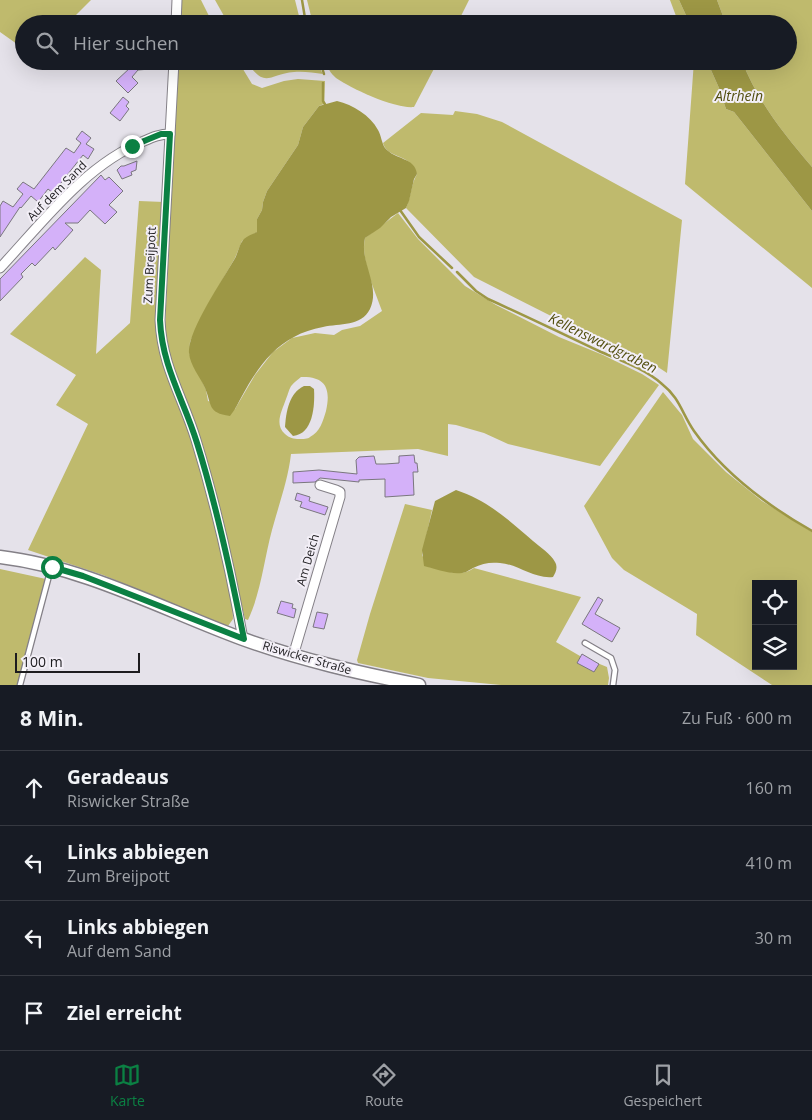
<!DOCTYPE html>
<html lang="de">
<head>
<meta charset="utf-8">
<style>
  :root { --surface:#171b24; --page:#20242c; --text:#f1f3f6; --muted:#9ea1a6; --line:#363941; --accent:#0b8043 }
  body { margin:0; font-family:"Open Sans",sans-serif; background:var(--page); color:var(--text) }
  .controls { position:absolute; right:15px; bottom:15px; display:grid; overflow:hidden; border-radius:0px; box-shadow:0 5px 20px #0002 }
  .controls button { width:45px; height:45px; display:grid; place-items:center; padding:0; border:0; border-bottom:1px solid var(--line); background:var(--surface); color:var(--text); font:25px sans-serif }
  .scale { position:absolute; left:15px; bottom:12px; width:125px; box-sizing:border-box; padding-left:5px; border:2px solid #1d1c1f; border-top:0; font-size:14px; line-height:18px; white-space:nowrap; color:#1d1c1f; -webkit-text-stroke:4px #f3eff7; paint-order:stroke }
  .stop { position:absolute; width:15px; height:15px; margin:-11px; border:4px solid #0b8043; border-radius:50%; background:#fff }
  .stop.end { background:#0b8043; border-color:#fff; box-shadow:0 1px 5px #0008 }
  .list { margin:0; padding:0; list-style:none }
  h2 { display:flex; justify-content:space-between; align-items:center; height:65px; margin:0; padding:0 20px; font-size:21px }
  h2 small { font-size:16px; font-weight:400; color:var(--muted) }
  .list li { display:grid; grid-template-columns:32px 1fr auto; gap:15px; align-items:center; box-sizing:border-box; height:75px; padding:0 20px; border-top:1px solid var(--line) }
  .list b { display:block; font-size:19px; white-space:nowrap }
  .list p { margin:0; font-size:16px; white-space:nowrap; color:var(--muted) }
  .list em { font-size:16px; font-style:normal; color:var(--muted) }
  .icon { flex:none; width:28px; height:28px; fill:none; stroke:currentColor; stroke-width:2; stroke-linecap:round; stroke-linejoin:round }
  .map { position:relative; flex:none; width:812px; height:685px; overflow:hidden }
  .search { position:absolute; background:var(--surface); box-shadow:0 5px 20px #0002; left:15px; right:15px; top:15px; height:55px; display:flex; align-items:center; gap:12px; box-sizing:border-box; padding:0 18px; border-radius:28px; color:var(--muted); font-size:19px }
  .sheet { height:365px; background:var(--surface) }
  nav { display:flex; justify-content:space-around; align-items:center; box-sizing:border-box; height:70px; border-top:1px solid var(--line); background:var(--surface); font-size:14px; color:var(--muted) }
  nav a { display:grid; justify-items:center; gap:2px }
  nav .on { color:var(--accent) }
  .map>svg:first-child { display:block }
  .green { fill:#bfba6d; fill-rule:evenodd }
  .water { fill:#9d9745 }
  .lines { fill:none; stroke-linecap:round; stroke-linejoin:round }
  .stream { stroke:#9d9745; stroke-width:2.5 }
  .building { fill:#d4b1f9; stroke:#7a777e }
  .lane-casing { stroke:#848087; stroke-width:7 }
  .street-casing { stroke:#848087; stroke-width:11 }
  .secondary-casing { stroke:#848087; stroke-width:15 }
  .lane { stroke:#fff; stroke-width:4.5 }
  .street { stroke:#fff; stroke-width:9 }
  .secondary { stroke:#fff; stroke-width:12 }
  .route { stroke:#0b8043; stroke-width:6 }
  .labels { text-anchor:middle; stroke-width:4; stroke-linejoin:round; paint-order:stroke }
  .street-label { font-size:12px; fill:#1d1c1f; stroke:#f3eff7 }
  .water-label { font-size:14px; font-style:italic; fill:#534f10; stroke:#f3eff7 }
</style>
</head>
<body>
<div class="map">
<svg width="812" height="685" viewBox="0 0 812 685">
  <rect width="100%" height="100%" fill="#e5e2ea"/>
  <g class="green">
    <path d="M 0,0 L 91,0 L 67,24 L 24,24 L 24,49 L 0,32 Z"/>
    <path d="M 182,0 L 201,0 L 213,24 L 180,24 Z"/>
    <path d="M 215,0 L 295,0 L 301,24 L 235,24 L 224,16 Z"/>
    <path d="M 307,0 L 469,0 L 457,24 L 313,24 Z"/>
    <path d="M 670,0 L 679,0 L 690,24 L 679,24 Z"/>
    <path d="M 717,0 L 812,0 L 812,167 C 783,133 758,102 742,61 L 788,61 L 788,24 L 726,24 Z"/>
    <path d="M 178,61 L 238,61 L 252,84 L 262,88 L 284,81 L 298,79 L 325,81 L 324,104 L 319,106 L 303,127 L 298,145 L 267,191 L 263,202 L 262,210 L 257,219 L 257,232 L 242,241 L 235,258 L 206,308 L 190,342 L 189,353 L 206,390 L 208,401 L 235,409 L 255,375 L 273,352 L 292,338 L 315,333 L 334,335 L 342,330 L 360,326 L 382,311 C 375,291 360,259 365,238 L 398,213 L 418,239 L 465,286 L 496,305 L 559,337 L 603,355 L 642,374 L 659,385 L 600,466 L 508,444 L 484,433 L 456,425 L 448,424 L 448,456 L 418,449 L 291,454 C 288,480 279,504 272,530 C 264,560 261,592 248,620 L 245,619 L 212,479 L 203,446 L 176,377 L 167,347 L 165,327 ZM 301,377 C 326,376 331,389 326,411 C 323,421 320,432 310,437 C 308,439 303,439 299,439 C 294,439 289,438 285,434 C 274,424 282,411 286,399 C 288,395 289,388 292,385 C 294,382 298,380 301,377 Z"/>
    <path d="M 246,61 L 316,61 L 323,74 C 314,73 304,71 294,72 C 268,74 266,90 246,61 Z"/>
    <path d="M 325,61 L 438,61 L 414,107 C 395,109 352,89 336,78 C 331,74 327,67 325,61 Z"/>
    <path d="M 694,61 L 707,61 L 719,88 L 726,109 L 734,112 L 812,211 L 812,288 L 685,184 Z"/>
    <path d="M 455,111 L 477,114 L 502,122 L 682,220 L 667,373 L 649,361 L 561,321 L 474,277 L 406,208 C 411,197 411,184 417,174 C 414,170 411,163 406,160 C 398,155 386,154 383,143 L 421,113 L 453,115 Z"/>
    <path d="M 139,201 L 164,202 L 157,331 L 161,357 L 181,410 L 206,482 L 232,597 L 233,619 L 228,626 L 224,625 L 103,575 L 28,550 L 88,424 L 56,405 L 76,375 L 10,334 L 85,257 L 101,270 L 96,354 L 130,323 Z"/>
    <path d="M 663,392 L 682,415 L 693,439 L 726,472 L 762,501 L 812,532 L 812,685 L 772,685 L 696,635 L 697,614 L 624,570 L 612,558 L 584,506 ZM 756,584 L 793,584 L 793,666 L 756,666 Z"/>
    <path d="M 405,504 L 432,510 L 422,555 L 428,567 C 445,567 456,580 474,568 L 581,597 L 556,642 L 580,656 L 607,667 L 609,678 L 608,685 L 501,685 L 428,678 L 358,663 L 357,660 L 370,614 Z"/>
    <path d="M 0,569 L 46,579 L 17,685 L 0,685 Z"/>
  </g>
  <g class="water">
    <path d="M 679,0 L 717,0 L 726,24 L 690,24 Z"/>
    <path d="M 707,61 L 742,61 C 758,102 783,133 812,167 L 812,211 L 734,112 L 726,109 L 719,88 Z"/>
    <path d="M 337,101 C 353,105 370,115 378,130 C 381,135 382,144 385,148 C 395,160 415,157 417,174 L 414,179 L 409,201 L 406,208 L 391,217 L 380,228 L 365,238 C 359,262 381,285 370,309 C 361,327 340,323 323,327 C 312,329 303,332 294,337 C 270,349 254,374 242,396 C 238,403 235,410 230,416 C 207,413 212,404 205,388 C 200,377 190,365 189,353 C 187,332 223,279 234,260 C 238,254 239,244 244,239 C 247,236 252,234 257,232 L 257,219 L 262,210 L 263,202 L 267,191 L 298,145 L 303,127 L 319,106 Z"/>
    <path d="M 304,386 L 310,386 L 314,389 C 315,406 313,434 293,436 L 285,427 C 286,412 289,393 304,386 Z"/>
    <path d="M 456,490 C 487,500 509,520 533,541 C 540,547 551,554 555,562 C 558,567 556,572 553,577 C 533,579 518,564 500,563 C 491,562 482,563 473,568 C 471,569 468,571 466,572 C 455,576 435,569 424,566 L 422,550 L 435,501 Z"/>
  </g>
  <g class="lines">
    <g class="stream">
      <path d="M 302,0 L 306,24"/>
      <path d="M 320,61 L 324,74"/>
      <path d="M 323,83 L 323,101 L 326,106"/>
      <path d="M 400,210 L 419,237 L 452,268"/>
      <path d="M 457,272 L 476,291 L 488,299 C 526,316 563,334 601,352 C 622,361 645,369 662,384 C 680,398 682,414 694,431 C 723,472 768,506 812,531"/>
    </g>
  </g>
  <g class="building">
    <path d="M 129,61 L 149,61 L 150,69 L 138,70 L 132,77 L 138,83 L 128,93 L 116,81 L 131,67 Z"/>
    <path d="M 123,97 L 129,102 L 126,106 L 129,109 L 120,121 L 110,113 Z"/>
    <path d="M 82,131 L 91,138 L 86,144 L 94,149 L 88,159 L 83,155 L 53,193 L 48,189 L 38,202 L 31,196 L 21,208 L 20,207 L 0,237 L 0,206 L 3,201 L 13,207 L 23,194 L 17,189 L 23,182 L 34,189 L 66,148 L 74,153 L 81,143 L 76,139 Z"/>
    <path d="M 137,161 L 136,170 L 131,172 L 132,175 L 122,179 L 117,170 L 121,166 L 124,166 Z"/>
    <path d="M 101,175 L 105,180 L 109,177 L 123,191 L 109,205 L 117,212 L 105,224 L 90,210 L 78,223 L 65,223 L 73,230 L 55,250 L 53,247 L 35,266 L 32,263 L 21,274 L 23,277 L 0,301 L 0,279 Z"/>
    <path d="M 414,455 L 415,463 L 417,463 L 418,472 L 413,472 L 414,495 L 385,497 L 385,479 L 359,480 L 359,482 L 320,478 L 315,482 L 293,483 L 293,472 L 319,470 L 357,474 L 356,460 L 359,457 L 374,456 L 376,464 L 385,464 L 399,463 L 399,456 Z"/>
    <path d="M 297,493 L 310,497 L 309,501 L 328,507 L 325,515 L 300,507 L 302,502 L 295,500 Z"/>
    <path d="M 598,597 L 603,600 L 595,614 L 620,628 L 612,642 L 582,624 Z"/>
    <path d="M 281,601 L 293,604 L 292,608 L 296,609 L 294,618 L 277,613 Z"/>
    <path d="M 317,612 L 328,614 L 324,629 L 313,627 Z"/>
    <path d="M 582,654 L 599,664 L 594,672 L 577,663 Z"/>
  </g>
  <g class="lines">
    <g class="lane-casing">
      <g id="lane">
        <path d="M 585,643 L 611,658 L 615,670 L 613,685"/>
        <path d="M 20,685 L 51,568"/>
      </g>
    </g>
    <g class="street-casing">
      <g id="street">
        <path d="M 176,24 L 177,0"/>
        <path d="M 174,61 L 160,320 C 162,367 183,397 196,440 C 216,505 231,572 243,639"/>
        <path d="M 0,268 C 43,222 85,165 144,141 C 153,137 160,134 170,134"/>
        <path d="M 293,656 L 340,497 L 340,492 L 336,490 L 320,485"/>
      </g>
    </g>
    <g class="secondary-casing">
      <path id="secondary" d="M 0,557 C 85,567 164,610 243,639 C 301,660 359,673 419,685"/>
    </g>
    <use href="#lane" class="lane"/>
    <use href="#street" class="street"/>
    <use href="#secondary" class="secondary"/>
  </g>
  <g class="lines">
    <path class="route" d="M 52,567 L 83,576 L 244,639 C 231,573 217,507 197,443 C 184,400 162,367 160,320 L 170,134 L 161,134 L 132,146"/>
  </g>
  <g class="labels">
    <g class="street-label">
      <text transform="translate(57 191) rotate(-45)" y="4">Auf dem Sand</text>
      <text transform="translate(150 265) rotate(-87)" y="4">Zum Breijpott</text>
      <text transform="translate(308 560) rotate(-74)" y="4">Am Deich</text>
      <text transform="translate(307 658) rotate(16)" y="4">Riswicker Straße</text>
    </g>
    <g class="water-label">
      <text x="739" y="101">Altrhein</text>
      <text transform="translate(603 343) rotate(26)" y="5">Kellenswardgraben</text>
    </g>
  </g>
</svg>
<div class="controls">
<button><svg class="icon" aria-label="locate" viewBox="0 0 24 24"><circle cx="12" cy="12" r="6"/><path d="M12 2v4M12 18v4M2 12h4M18 12h4"/></svg></button>
<button><svg class="icon" aria-label="layers" viewBox="0 0 24 24"><path d="M12 4l9 5-9 5-9-5zM3 14l9 5 9-5"/></svg></button>
</div>
<div class="scale">100 m</div>
<div class="stop" style="left:52px;top:567px"></div>
<div class="stop end" style="left:132px;top:146px"></div>
<div class="search"><svg class="icon" aria-label="search" viewBox="0 0 24 24"><circle cx="10" cy="10" r="6"/><path d="M15 15l6 6"/></svg>Hier suchen</div>
</div>
<section class="sheet">
<h2>8 Min.<small>Zu Fuß · 600 m</small></h2>
<ul class="list">
<li><svg class="icon" aria-label="ahead" viewBox="0 0 24 24"><path d="M12 20V5M6 11l6-6 6 6"/></svg><div><b>Geradeaus</b><p>Riswicker Straße</p></div><em>160 m</em></li>
<li><svg class="icon" aria-label="left" viewBox="0 0 24 24"><path d="M17 20v-9H6M10 6l-5 5 5 5"/></svg><div><b>Links abbiegen</b><p>Zum Breijpott</p></div><em>410 m</em></li>
<li><svg class="icon" aria-label="left" viewBox="0 0 24 24"><path d="M17 20v-9H6M10 6l-5 5 5 5"/></svg><div><b>Links abbiegen</b><p>Auf dem Sand</p></div><em>30 m</em></li>
<li><svg class="icon" aria-label="arrive" viewBox="0 0 24 24"><path d="M6 21V4h12l-3 4 3 4H6"/></svg><div><b>Ziel erreicht</b></div></li>
</ul>
</section>
<nav>
<a class="on"><svg class="icon" aria-label="map" viewBox="0 0 24 24"><path d="M3 6l6-2 6 2 6-2v14l-6 2-6-2-6 2zM9 4v14M15 6v14"/></svg>Karte</a>
<a><svg class="icon" aria-label="directions" viewBox="0 0 24 24"><path d="M12 3l9 9-9 9-9-9zM9 14v-3h6M13 9l2 2-2 2"/></svg>Route</a>
<a><svg class="icon" aria-label="saved" viewBox="0 0 24 24"><path d="M7 4h10v16l-5-4-5 4z"/></svg>Gespeichert</a>
</nav>
</body>
</html>
